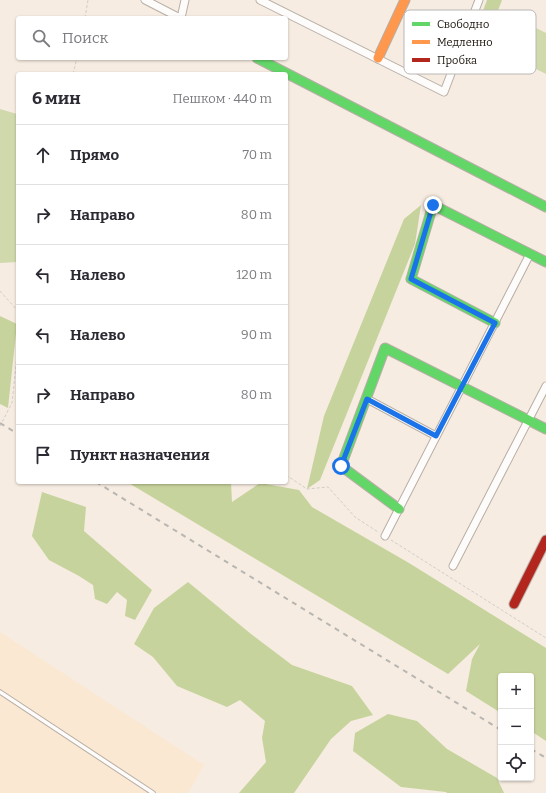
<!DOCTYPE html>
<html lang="ru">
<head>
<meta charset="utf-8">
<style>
  :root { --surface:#fff; --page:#f7f7f7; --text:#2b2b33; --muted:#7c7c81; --line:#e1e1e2 }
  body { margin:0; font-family:Bitter,serif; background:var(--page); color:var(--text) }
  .controls { position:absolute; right:12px; bottom:12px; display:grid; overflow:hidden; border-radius:4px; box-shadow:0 1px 3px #0004 }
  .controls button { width:36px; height:36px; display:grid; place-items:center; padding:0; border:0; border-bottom:1px solid var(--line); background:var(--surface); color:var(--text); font:20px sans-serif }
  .stop { position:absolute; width:12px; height:12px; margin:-9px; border:3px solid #1a73e8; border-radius:50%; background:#fff }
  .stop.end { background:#1a73e8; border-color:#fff; box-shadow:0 1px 4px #0008 }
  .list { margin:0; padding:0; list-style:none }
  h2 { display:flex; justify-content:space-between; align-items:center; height:52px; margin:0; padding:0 16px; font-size:17px }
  h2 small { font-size:13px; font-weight:400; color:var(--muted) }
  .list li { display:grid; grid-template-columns:26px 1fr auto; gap:12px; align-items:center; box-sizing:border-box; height:60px; padding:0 16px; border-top:1px solid var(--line) }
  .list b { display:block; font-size:15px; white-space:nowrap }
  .list em { font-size:13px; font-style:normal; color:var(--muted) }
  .icon { flex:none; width:22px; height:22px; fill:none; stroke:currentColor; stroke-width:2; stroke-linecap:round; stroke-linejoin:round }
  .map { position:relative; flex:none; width:546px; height:793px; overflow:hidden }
  .search { position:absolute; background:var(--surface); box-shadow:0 1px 3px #0004; left:16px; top:16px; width:272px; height:44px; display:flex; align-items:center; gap:10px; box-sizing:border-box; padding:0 14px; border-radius:4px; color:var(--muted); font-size:15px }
  .panel { position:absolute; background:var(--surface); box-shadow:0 1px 3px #0004; left:16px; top:72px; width:272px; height:412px; border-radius:4px }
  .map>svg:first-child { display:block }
  .built { fill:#fbe8d2 }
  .green { fill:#d0d9ac }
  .forest { fill:#c7d39c }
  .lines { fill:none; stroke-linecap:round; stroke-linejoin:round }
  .lane-casing { stroke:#b7aea6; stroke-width:5.5 }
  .street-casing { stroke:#b7aea6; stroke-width:9 }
  .fast-casing { stroke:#b7aea6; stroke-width:11 }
  .slow-casing { stroke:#b7aea6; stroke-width:11 }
  .jam-casing { stroke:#b7aea6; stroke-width:11 }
  .path { stroke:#d2cecb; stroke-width:1; stroke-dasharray:3 2; stroke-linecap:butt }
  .lane { stroke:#fefcfa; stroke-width:3.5 }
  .street { stroke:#fefcfa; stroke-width:7 }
  .fast { stroke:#63d668; stroke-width:9 }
  .slow { stroke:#ff974d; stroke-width:9 }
  .jam { stroke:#b3261e; stroke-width:9 }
  .rail { stroke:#b8b6b2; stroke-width:2; stroke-dasharray:5 5; stroke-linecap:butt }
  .route { stroke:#1a73e8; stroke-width:5 }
  .key { fill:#fff; stroke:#bab8b6; stroke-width:1 }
  .key-label { font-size:11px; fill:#1a130b }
</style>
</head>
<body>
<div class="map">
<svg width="546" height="793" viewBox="0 0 546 793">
  <rect width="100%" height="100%" fill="#f6ece1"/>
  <path class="built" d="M 0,632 L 204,765 L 188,793 L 0,793 Z"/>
  <g class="green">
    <path d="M 508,14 L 546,33 L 546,74 L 493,47 Z"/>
    <path d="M 0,109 L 17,114 L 18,112 L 18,262 L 0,263 Z"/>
  </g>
  <g class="forest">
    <path d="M 487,0 L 502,0 L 479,61 L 469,48 Z"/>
    <path d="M 421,205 L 415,244 L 320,480 L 307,489 L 324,416 L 404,219 Z"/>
    <path d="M 0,316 L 17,324 L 8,408 L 0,404 Z"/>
    <path d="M 127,482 L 231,482 L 232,502 L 260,483 L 299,490 L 312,507 L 409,563 L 546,648 L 546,741 L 531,731 L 531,676 L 501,676 L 501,713 L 466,691 L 472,659 L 480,644 L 448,674 Z"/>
    <path d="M 42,492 L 86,507 L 84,531 L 152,590 L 135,620 L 125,616 L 127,600 L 117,592 L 107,604 L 95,599 L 93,585 L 79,576 L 49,560 L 32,536 Z"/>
    <path d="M 188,582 L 251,634 L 292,665 L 352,686 L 373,715 L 351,721 L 331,739 L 294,793 L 239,793 L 266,762 L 262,738 L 265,721 L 240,700 L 227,707 L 177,686 L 153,657 L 134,644 L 154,608 Z"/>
    <path d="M 388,714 L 417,721 L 447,749 L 497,778 L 504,793 L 447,793 L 446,792 L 401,787 L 353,751 L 355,733 Z"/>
  </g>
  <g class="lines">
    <g class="lane-casing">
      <path id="lane" d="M 0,692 L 153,793"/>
    </g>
    <g class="street-casing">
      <g id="street">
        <path d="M 145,0 L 180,18"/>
        <path d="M 260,0 L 444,92 L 479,0"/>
        <path d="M 181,18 L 185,0"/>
        <path d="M 367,399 L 436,436"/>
        <path d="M 385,536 L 530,254"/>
        <path d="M 453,566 L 546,386"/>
      </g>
    </g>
    <g class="fast-casing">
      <g id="fast">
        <path d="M 257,58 L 546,207"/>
        <path d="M 495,323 L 411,279 L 433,205 L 546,262"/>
        <path d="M 399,509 L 341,466 L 385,348 L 546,429"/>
      </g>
    </g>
    <g class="slow-casing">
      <path id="slow" d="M 378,58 L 405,0"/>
    </g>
    <g class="jam-casing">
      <path id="jam" d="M 514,604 L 546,540"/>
    </g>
    <g class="path">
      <path d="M 85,18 L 88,0"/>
      <path d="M 73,74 L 77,58"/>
      <path d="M 0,291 L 18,311"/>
      <path d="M 0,426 L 12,403 L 18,346"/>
      <path d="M 286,475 L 307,489 L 328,487 L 355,517 L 378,532"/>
      <path d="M 391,540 L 546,638"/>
    </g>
    <use href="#lane" class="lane"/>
    <use href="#street" class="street"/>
    <use href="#fast" class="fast"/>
    <use href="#slow" class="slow"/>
    <use href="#jam" class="jam"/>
    <g class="rail">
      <path d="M 0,423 L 18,434"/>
      <path d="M 96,482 L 501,730"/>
      <path d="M 531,749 L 546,758"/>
    </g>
  </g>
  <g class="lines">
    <path class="route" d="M 341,466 L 367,399 L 436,436 L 495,323 L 411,279 L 433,205"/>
  </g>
  <rect x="404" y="10" width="132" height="64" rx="6" class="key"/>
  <rect x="412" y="22" width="18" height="4" fill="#63d668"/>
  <rect x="412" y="40" width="18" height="4" fill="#ff974d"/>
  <rect x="412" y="58" width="18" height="4" fill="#b3261e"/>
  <g class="key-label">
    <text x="437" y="28">Свободно</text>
    <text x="437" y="46">Медленно</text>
    <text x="437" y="64">Пробка</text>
  </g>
</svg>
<div class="controls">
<button>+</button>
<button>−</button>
<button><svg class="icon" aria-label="locate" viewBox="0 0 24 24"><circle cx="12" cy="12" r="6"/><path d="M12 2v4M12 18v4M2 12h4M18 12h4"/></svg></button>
</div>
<div class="stop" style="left:341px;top:466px"></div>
<div class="stop end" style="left:433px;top:205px"></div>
<div class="search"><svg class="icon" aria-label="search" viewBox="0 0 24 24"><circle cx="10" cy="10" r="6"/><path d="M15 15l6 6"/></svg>Поиск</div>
<section class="panel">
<h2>6 мин<small>Пешком · 440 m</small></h2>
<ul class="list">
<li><svg class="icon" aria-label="ahead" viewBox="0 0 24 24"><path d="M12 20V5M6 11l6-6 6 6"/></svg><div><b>Прямо</b></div><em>70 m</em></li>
<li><svg class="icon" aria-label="right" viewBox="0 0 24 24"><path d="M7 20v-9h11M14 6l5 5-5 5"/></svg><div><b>Направо</b></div><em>80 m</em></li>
<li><svg class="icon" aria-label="left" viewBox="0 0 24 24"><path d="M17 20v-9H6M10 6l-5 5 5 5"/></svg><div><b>Налево</b></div><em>120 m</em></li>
<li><svg class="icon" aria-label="left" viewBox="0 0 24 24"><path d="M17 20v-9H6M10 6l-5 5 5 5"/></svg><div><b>Налево</b></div><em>90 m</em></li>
<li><svg class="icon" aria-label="right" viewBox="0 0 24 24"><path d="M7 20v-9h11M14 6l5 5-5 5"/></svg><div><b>Направо</b></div><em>80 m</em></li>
<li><svg class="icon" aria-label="arrive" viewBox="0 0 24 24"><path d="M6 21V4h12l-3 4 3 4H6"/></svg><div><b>Пункт назначения</b></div></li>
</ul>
</section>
</div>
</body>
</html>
